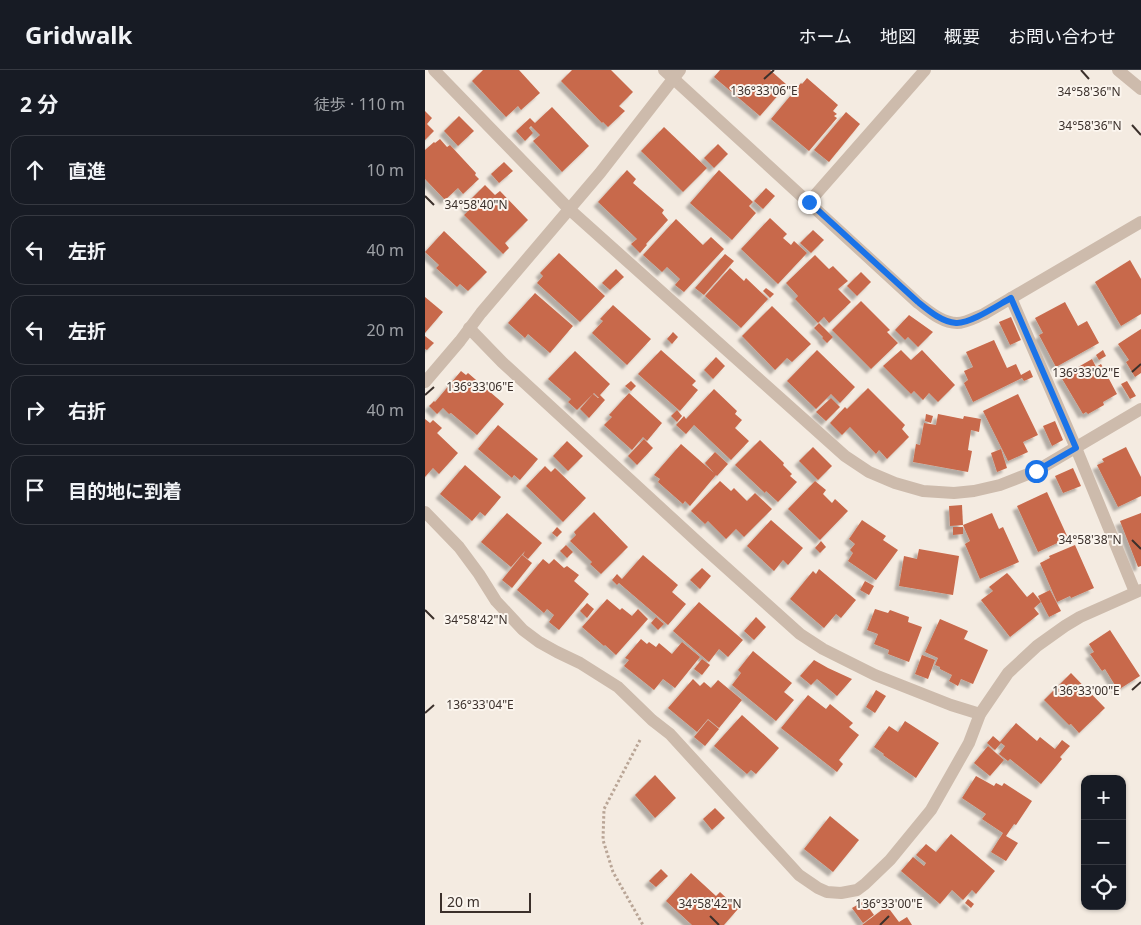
<!DOCTYPE html>
<html lang="ja">
<head>
<meta charset="utf-8">
<style>
  :root { --surface:#171b24; --page:#20242c; --text:#f1f3f6; --muted:#9ea1a6; --line:#363941 }
  body { margin:0; font-family:"Noto Sans","Noto Sans JP",sans-serif; background:var(--page); color:var(--text) }
  .controls { position:absolute; right:15px; bottom:15px; display:grid; overflow:hidden; border-radius:10px; box-shadow:0 1px 4px #0004 }
  .controls button { width:45px; height:45px; display:grid; place-items:center; padding:0; border:0; border-bottom:1px solid var(--line); background:var(--surface); color:var(--text); font:25px sans-serif }
  .scale { position:absolute; left:15px; bottom:12px; width:91px; box-sizing:border-box; padding-left:5px; border:2px solid #3b302b; border-top:0; font-size:14px; line-height:18px; white-space:nowrap; color:#3b302b; -webkit-text-stroke:4px #fbf5ee; paint-order:stroke }
  .stop { position:absolute; width:15px; height:15px; margin:-11px; border:4px solid #1a73e8; border-radius:50%; background:#fff }
  .stop.end { background:#1a73e8; border-color:#fff; box-shadow:0 1px 5px #0008 }
  .list { margin:0; padding:0; list-style:none }
  h2 { display:flex; justify-content:space-between; align-items:center; height:65px; margin:0; padding:0 20px; font-size:21px }
  h2 small { font-size:16px; font-weight:400; color:var(--muted) }
  .list li { display:grid; grid-template-columns:32px 1fr auto; gap:15px; align-items:center; box-sizing:border-box; height:70px; margin:0 10px 10px; padding:0 10px; border:1px solid var(--line); border-radius:15px }
  .list b { display:block; font-size:19px; white-space:nowrap }
  .list em { font-size:16px; font-style:normal; color:var(--muted) }
  .icon { flex:none; width:28px; height:28px; fill:none; stroke:currentColor; stroke-width:2; stroke-linecap:round; stroke-linejoin:round }
  .map { position:relative; flex:none; width:716px; height:855px; overflow:hidden }
  header { display:flex; align-items:center; gap:30px; box-sizing:border-box; height:70px; padding:0 25px; background:var(--surface); border-bottom:1px solid var(--line) }
  header strong { font-size:24px }
  nav { display:flex; gap:28px; margin-inline-start:auto; font-size:18px }
  main { display:flex }
  aside { flex:1; background:var(--surface) }
  .map>svg:first-child { display:block }
  .building { fill:#c8694b; filter:url(#shadow) }
  .lines { fill:none; stroke-linecap:round; stroke-linejoin:round }
  .path { stroke:#b9a596; stroke-width:3; stroke-dasharray:2.5 2.5; stroke-linecap:butt }
  .minor { stroke:#cdbbac; stroke-width:12 }
  .route { stroke:#1a73e8; stroke-width:6 }
  .ticks { fill:none; stroke:#3b302b; stroke-width:2 }
  .ticks-label { font-size:12px; text-anchor:middle; fill:#3b302b; stroke:#fbf5ee; stroke-width:4; stroke-linejoin:round; paint-order:stroke }
</style>
</head>
<body>
<header>
<strong>Gridwalk</strong>
<nav><a>ホーム</a><a>地図</a><a>概要</a><a>お問い合わせ</a></nav>
</header>
<main>
<aside>
<h2>2 分<small>徒歩 · 110 m</small></h2>
<ul class="list">
<li><svg class="icon" aria-label="ahead" viewBox="0 0 24 24"><path d="M12 20V5M6 11l6-6 6 6"/></svg><div><b>直進</b></div><em>10 m</em></li>
<li><svg class="icon" aria-label="left" viewBox="0 0 24 24"><path d="M17 20v-9H6M10 6l-5 5 5 5"/></svg><div><b>左折</b></div><em>40 m</em></li>
<li><svg class="icon" aria-label="left" viewBox="0 0 24 24"><path d="M17 20v-9H6M10 6l-5 5 5 5"/></svg><div><b>左折</b></div><em>20 m</em></li>
<li><svg class="icon" aria-label="right" viewBox="0 0 24 24"><path d="M7 20v-9h11M14 6l5 5-5 5"/></svg><div><b>右折</b></div><em>40 m</em></li>
<li><svg class="icon" aria-label="arrive" viewBox="0 0 24 24"><path d="M6 21V4h12l-3 4 3 4H6"/></svg><div><b>目的地に到着</b></div></li>
</ul>
</aside>
<div class="map">
<svg width="716" height="855" viewBox="0 0 716 855">
  <defs>
    <filter id="shadow"><feDropShadow dx="-4.5" dy="4.5" stdDeviation="1" flood-color="#0004"/></filter>
  </defs>
  <rect width="100%" height="100%" fill="#f4ebe1"/>
  <g class="building">
    <path d="M 58,0 L 94,0 L 115,23 L 96,40 L 93,36 L 81,47 L 47,11 Z"/>
    <path d="M 147,0 L 186,0 L 208,22 L 194,36 L 200,41 L 183,57 L 178,52 L 177,53 L 136,11 Z"/>
    <path d="M 295,0 L 345,0 L 362,15 L 335,46 L 289,7 Z"/>
    <path d="M 382,8 L 413,35 L 408,41 L 412,44 L 409,46 L 412,48 L 384,81 L 346,49 L 376,13 L 377,14 Z"/>
    <path d="M 127,37 L 164,76 L 137,102 L 108,71 L 115,65 L 106,56 L 104,58 L 108,63 L 100,71 L 91,61 L 105,48 L 110,53 Z"/>
    <path d="M 0,41 L 7,48 L 2,54 L 9,61 L 0,70 Z"/>
    <path d="M 421,42 L 435,54 L 404,92 L 389,80 Z"/>
    <path d="M 34,46 L 49,61 L 33,76 L 19,61 Z"/>
    <path d="M 239,57 L 282,98 L 258,122 L 216,81 Z"/>
    <path d="M 15,69 L 22,77 L 25,75 L 51,103 L 50,105 L 54,109 L 38,124 L 33,118 L 20,130 L 0,109 L 0,80 L 9,72 L 10,73 Z"/>
    <path d="M 293,74 L 303,84 L 289,98 L 279,88 Z"/>
    <path d="M 79,92 L 88,101 L 74,113 L 66,104 Z"/>
    <path d="M 202,100 L 211,109 L 208,113 L 239,140 L 237,143 L 243,150 L 221,174 L 222,175 L 215,183 L 206,174 L 212,169 L 173,132 Z"/>
    <path d="M 294,100 L 328,132 L 324,136 L 331,143 L 307,170 L 265,133 Z"/>
    <path d="M 60,115 L 70,125 L 75,121 L 103,150 L 80,173 L 84,178 L 78,184 L 39,145 L 44,140 L 40,135 Z"/>
    <path d="M 341,118 L 350,126 L 338,139 L 329,131 Z"/>
    <path d="M 345,148 L 362,164 L 358,168 L 366,175 L 369,171 L 382,183 L 353,214 L 316,179 Z"/>
    <path d="M 251,149 L 278,175 L 286,167 L 299,179 L 259,222 L 250,215 L 255,209 L 242,197 L 237,202 L 218,185 Z"/>
    <path d="M 388,160 L 399,170 L 386,183 L 375,173 Z"/>
    <path d="M 19,161 L 62,202 L 43,221 L 35,214 L 32,217 L 11,198 L 14,195 L 0,182 Z"/>
    <path d="M 134,183 L 180,226 L 155,252 L 112,213 L 118,206 L 115,203 Z"/>
    <path d="M 300,184 L 309,191 L 279,225 L 270,218 Z"/>
    <path d="M 390,185 L 404,199 L 408,196 L 423,211 L 413,219 L 426,232 L 404,253 L 399,247 L 393,253 L 370,229 L 373,226 L 361,213 Z"/>
    <path d="M 705,190 L 716,209 L 716,244 L 696,256 L 670,212 Z"/>
    <path d="M 305,198 L 319,211 L 321,208 L 343,229 L 316,258 L 280,226 Z"/>
    <path d="M 191,199 L 199,207 L 185,220 L 177,213 Z"/>
    <path d="M 436,202 L 446,212 L 432,226 L 422,216 Z"/>
    <path d="M 341,218 L 349,224 L 345,228 L 338,221 Z"/>
    <path d="M 110,223 L 148,256 L 125,283 L 103,264 L 100,268 L 83,253 Z"/>
    <path d="M 0,227 L 18,242 L 0,263 Z"/>
    <path d="M 436,231 L 465,260 L 462,262 L 473,273 L 446,299 L 407,260 Z"/>
    <path d="M 640,232 L 653,256 L 662,251 L 674,273 L 631,297 L 614,265 L 618,263 L 610,248 Z"/>
    <path d="M 188,235 L 226,269 L 202,295 L 167,263 L 178,251 L 175,249 Z"/>
    <path d="M 347,236 L 386,274 L 367,292 L 362,288 L 350,300 L 317,266 Z"/>
    <path d="M 484,245 L 508,262 L 493,277 L 483,267 L 480,270 L 470,260 Z"/>
    <path d="M 586,247 L 596,270 L 585,275 L 574,252 Z"/>
    <path d="M 394,253 L 408,267 L 402,273 L 397,268 L 398,267 L 389,258 Z"/>
    <path d="M 716,259 L 716,303 L 710,307 L 701,292 L 704,290 L 693,274 Z"/>
    <path d="M 248,262 L 253,267 L 247,274 L 242,269 Z"/>
    <path d="M 0,266 L 9,273 L 2,280 L 0,279 Z"/>
    <path d="M 569,270 L 582,298 L 591,294 L 596,305 L 605,300 L 608,307 L 599,311 L 597,308 L 548,332 L 539,313 L 543,310 L 539,301 L 548,297 L 541,282 Z"/>
    <path d="M 236,280 L 271,311 L 267,315 L 273,320 L 255,341 L 213,304 Z"/>
    <path d="M 392,280 L 430,317 L 415,333 L 406,324 L 391,339 L 362,311 Z"/>
    <path d="M 476,280 L 486,290 L 497,280 L 530,315 L 513,332 L 504,323 L 498,330 L 489,321 L 486,324 L 458,296 Z"/>
    <path d="M 678,280 L 681,286 L 674,290 L 671,285 Z"/>
    <path d="M 150,281 L 185,314 L 175,325 L 180,330 L 164,348 L 155,339 L 168,324 L 173,328 L 174,328 L 169,323 L 152,340 L 143,332 L 146,329 L 123,309 Z"/>
    <path d="M 291,287 L 300,296 L 288,309 L 279,300 Z"/>
    <path d="M 667,289 L 671,297 L 676,294 L 692,324 L 678,332 L 679,335 L 663,344 L 661,342 L 658,344 L 636,307 Z"/>
    <path d="M 36,301 L 41,305 L 43,303 L 79,334 L 52,365 L 26,343 L 24,344 L 18,338 L 12,344 L 4,336 L 9,331 L 10,332 Z"/>
    <path d="M 206,311 L 211,316 L 206,321 L 200,316 Z"/>
    <path d="M 702,311 L 711,326 L 705,329 L 696,314 Z"/>
    <path d="M 443,318 L 480,355 L 477,359 L 484,367 L 462,389 L 454,380 L 451,384 L 425,357 L 417,365 L 405,353 L 420,337 L 422,339 Z"/>
    <path d="M 289,319 L 312,341 L 310,344 L 317,350 L 310,358 L 324,371 L 306,390 L 269,355 L 261,364 L 251,355 L 259,346 L 261,349 Z"/>
    <path d="M 204,323 L 237,353 L 222,371 L 218,367 L 207,380 L 179,355 L 187,347 L 184,345 Z"/>
    <path d="M 593,324 L 613,365 L 598,372 L 603,382 L 583,391 L 558,341 Z"/>
    <path d="M 406,328 L 415,337 L 401,351 L 391,342 Z"/>
    <path d="M 252,340 L 257,346 L 252,352 L 246,346 Z"/>
    <path d="M 501,344 L 508,346 L 506,353 L 500,351 Z"/>
    <path d="M 513,344 L 538,349 L 539,346 L 556,349 L 554,362 L 546,360 L 543,380 L 547,381 L 543,402 L 488,392 L 491,374 L 495,375 L 499,353 L 511,355 Z"/>
    <path d="M 0,349 L 5,353 L 8,350 L 17,358 L 12,363 L 33,383 L 14,404 L 8,398 L 0,407 Z"/>
    <path d="M 630,351 L 638,370 L 627,376 L 618,356 Z"/>
    <path d="M 73,355 L 113,389 L 95,410 L 89,405 L 87,408 L 53,379 Z"/>
    <path d="M 219,369 L 228,378 L 212,395 L 203,386 Z"/>
    <path d="M 335,370 L 359,393 L 358,395 L 367,404 L 365,406 L 372,412 L 353,432 L 341,421 L 340,423 L 310,395 Z"/>
    <path d="M 142,371 L 158,386 L 143,401 L 128,386 Z"/>
    <path d="M 256,374 L 289,403 L 280,393 L 290,382 L 303,394 L 292,406 L 291,405 L 265,436 L 260,431 L 258,434 L 233,412 L 235,409 L 229,405 Z"/>
    <path d="M 388,377 L 407,396 L 393,410 L 374,391 Z"/>
    <path d="M 701,377 L 716,407 L 716,426 L 693,437 L 672,395 L 679,392 L 677,389 Z"/>
    <path d="M 576,379 L 582,398 L 572,402 L 566,383 Z"/>
    <path d="M 40,395 L 76,427 L 60,446 L 55,442 L 47,451 L 15,424 Z"/>
    <path d="M 120,396 L 126,402 L 130,398 L 161,428 L 138,452 L 101,416 Z"/>
    <path d="M 648,398 L 656,416 L 638,423 L 630,406 Z"/>
    <path d="M 295,411 L 306,421 L 309,418 L 322,431 L 330,423 L 347,439 L 319,467 L 311,459 L 301,469 L 283,451 L 280,454 L 266,441 Z"/>
    <path d="M 390,411 L 401,420 L 398,424 L 407,433 L 410,429 L 423,441 L 395,470 L 363,439 Z"/>
    <path d="M 622,422 L 643,468 L 613,482 L 592,436 Z"/>
    <path d="M 537,435 L 538,455 L 525,456 L 524,436 Z"/>
    <path d="M 169,442 L 203,477 L 176,504 L 165,494 L 167,492 L 145,471 L 151,465 L 149,462 Z"/>
    <path d="M 82,443 L 117,473 L 103,489 L 98,485 L 100,481 L 86,497 L 56,472 Z"/>
    <path d="M 567,443 L 574,459 L 578,457 L 594,492 L 555,509 L 540,474 L 545,471 L 538,455 Z"/>
    <path d="M 716,443 L 716,496 L 713,497 L 695,451 Z"/>
    <path d="M 346,450 L 378,478 L 363,495 L 358,490 L 349,501 L 322,476 Z"/>
    <path d="M 437,450 L 461,466 L 458,470 L 473,480 L 451,510 L 423,491 L 428,483 L 425,480 L 430,474 L 424,469 Z"/>
    <path d="M 132,457 L 137,462 L 132,467 L 127,463 Z"/>
    <path d="M 528,457 L 538,457 L 538,464 L 528,465 Z"/>
    <path d="M 396,471 L 401,477 L 395,483 L 390,478 Z"/>
    <path d="M 141,475 L 148,482 L 142,488 L 135,481 Z"/>
    <path d="M 650,475 L 669,518 L 646,528 L 645,526 L 632,532 L 615,493 L 625,488 L 624,486 Z"/>
    <path d="M 494,479 L 534,486 L 528,525 L 474,516 L 479,486 L 492,489 Z"/>
    <path d="M 97,485 L 107,493 L 87,518 L 77,510 Z"/>
    <path d="M 218,485 L 253,515 L 247,522 L 261,534 L 243,555 L 194,513 L 192,515 L 187,510 L 192,504 L 197,509 Z"/>
    <path d="M 118,489 L 124,494 L 129,489 L 139,498 L 142,496 L 154,505 L 149,511 L 164,524 L 134,560 L 124,552 L 129,545 L 122,539 L 119,543 L 92,520 Z"/>
    <path d="M 277,498 L 286,506 L 275,519 L 265,510 Z"/>
    <path d="M 394,499 L 431,530 L 416,548 L 411,544 L 399,558 L 365,529 L 388,501 L 391,504 Z"/>
    <path d="M 582,503 L 585,506 L 602,527 L 608,522 L 616,532 L 609,538 L 614,544 L 585,567 L 556,530 L 568,521 L 564,517 Z"/>
    <path d="M 440,511 L 449,516 L 444,525 L 435,520 Z"/>
    <path d="M 625,520 L 636,541 L 624,547 L 613,526 Z"/>
    <path d="M 182,529 L 195,540 L 197,538 L 207,546 L 213,539 L 223,549 L 191,585 L 180,575 L 179,576 L 157,557 Z"/>
    <path d="M 274,532 L 318,570 L 303,587 L 294,579 L 284,592 L 248,561 Z"/>
    <path d="M 162,533 L 169,539 L 162,548 L 155,541 Z"/>
    <path d="M 450,539 L 463,543 L 465,540 L 484,547 L 483,552 L 497,557 L 484,592 L 463,584 L 464,580 L 449,574 L 453,564 L 442,560 Z"/>
    <path d="M 231,547 L 239,554 L 233,560 L 226,553 Z"/>
    <path d="M 331,547 L 341,557 L 329,570 L 319,561 Z"/>
    <path d="M 515,549 L 543,561 L 539,569 L 563,580 L 548,614 L 536,609 L 533,616 L 524,611 L 527,605 L 515,599 L 515,597 L 510,595 L 513,588 L 500,582 Z"/>
    <path d="M 685,560 L 715,606 L 693,620 L 680,599 L 677,601 L 665,584 L 669,582 L 664,574 Z"/>
    <path d="M 216,569 L 222,574 L 224,572 L 231,577 L 234,573 L 247,584 L 257,572 L 275,587 L 250,618 L 238,609 L 229,620 L 199,596 L 204,590 L 200,588 Z"/>
    <path d="M 328,581 L 367,613 L 359,622 L 369,630 L 351,651 L 307,615 L 316,603 L 313,600 Z"/>
    <path d="M 497,585 L 510,590 L 503,609 L 490,604 Z"/>
    <path d="M 277,589 L 285,595 L 277,605 L 269,599 Z"/>
    <path d="M 389,590 L 403,598 L 427,609 L 412,626 L 392,609 L 386,615 L 375,606 Z"/>
    <path d="M 646,603 L 680,638 L 654,663 L 646,654 L 644,655 L 619,630 Z"/>
    <path d="M 268,609 L 275,616 L 279,612 L 286,618 L 293,610 L 317,630 L 294,658 L 283,649 L 272,662 L 243,638 Z"/>
    <path d="M 451,620 L 461,626 L 450,643 L 441,637 Z"/>
    <path d="M 383,625 L 401,639 L 405,634 L 428,653 L 424,657 L 434,665 L 414,690 L 418,694 L 412,702 L 356,658 Z"/>
    <path d="M 317,645 L 354,678 L 331,704 L 326,700 L 322,704 L 289,676 Z"/>
    <path d="M 283,650 L 294,659 L 280,676 L 269,667 Z"/>
    <path d="M 480,651 L 514,673 L 491,708 L 458,685 L 459,684 L 449,677 L 464,656 L 473,662 Z"/>
    <path d="M 591,653 L 612,671 L 615,667 L 630,679 L 637,670 L 645,676 L 635,687 L 637,689 L 616,714 L 585,689 L 583,691 L 574,684 L 580,676 L 576,673 L 570,680 L 562,673 L 568,666 L 575,672 Z"/>
    <path d="M 563,676 L 579,690 L 565,706 L 549,693 Z"/>
    <path d="M 230,705 L 251,728 L 230,748 L 210,725 Z"/>
    <path d="M 551,706 L 569,716 L 571,713 L 577,716 L 579,713 L 607,731 L 591,755 L 589,754 L 581,766 L 593,773 L 581,791 L 566,782 L 578,763 L 557,749 L 561,744 L 537,728 Z"/>
    <path d="M 290,738 L 300,748 L 287,760 L 278,749 Z"/>
    <path d="M 405,746 L 434,770 L 408,802 L 379,779 Z"/>
    <path d="M 526,764 L 570,801 L 551,824 L 547,820 L 538,830 L 527,820 L 515,834 L 476,801 L 488,787 L 499,796 L 501,793 L 491,785 L 501,774 L 511,782 Z"/>
    <path d="M 236,799 L 243,806 L 231,817 L 224,811 Z"/>
    <path d="M 266,803 L 291,826 L 295,822 L 313,839 L 299,855 L 267,855 L 241,831 Z"/>
    <path d="M 543,829 L 549,834 L 546,838 L 540,833 Z"/>
    <path d="M 439,831 L 449,845 L 438,853 L 427,838 Z"/>
    <path d="M 462,836 L 474,852 L 482,847 L 487,855 L 437,855 Z"/>
  </g>
  <g class="lines">
    <path class="path" d="M 215,670 L 179,739 L 178,770 L 188,802 L 218,855"/>
    <g class="minor">
      <path d="M 9,0 L 144,139 L 420,386 L 444,402 L 470,413 L 498,421 L 529,423 L 549,421 L 575,415 L 611,401 L 716,339"/>
      <path d="M 239,0 L 493,233 C 504,241 517,253 532,253 C 541,253 551,247 559,244 L 716,152"/>
      <path d="M 693,0 L 716,19"/>
      <path d="M 384,132 L 500,0"/>
      <path d="M 586,228 L 651,378 L 710,522"/>
      <path d="M 44,258 L 77,292 L 276,475 L 375,564 L 398,579 L 450,605 L 526,635 L 555,644"/>
      <path d="M 0,312 L 35,271 L 56,243 L 175,103 L 255,0"/>
      <path d="M 0,442 L 34,477 L 54,504 L 71,531 L 98,560 L 114,572 L 132,582 L 155,593 L 193,617 L 227,650 L 245,664 L 374,805 L 393,818 L 402,822 L 416,823 L 432,820 L 440,814 L 465,790 L 506,740 L 544,673 L 555,644 L 583,603 L 612,576 L 640,556 L 655,547 L 716,520"/>
    </g>
  </g>
  <g class="lines">
    <path class="route" d="M 384,132 L 493,232 C 504,241 517,252 531,253 C 545,254 573,235 586,228 L 651,378 L 611,401"/>
  </g>
  <path class="ticks" d="M 656,0 L 664,9M 339,9 L 349,0M 707,55 L 716,65M 0,126 L 9,135M 707,302 L 716,294M 0,325 L 9,317M 707,470 L 716,479M 0,540 L 9,549M 707,620 L 716,612M 0,643 L 9,635M 285,846 L 294,855M 455,855 L 464,846"/>
  <g class="ticks-label">
    <text x="339" y="25">136°33'06"E</text>
    <text x="664" y="26">34°58'36"N</text>
    <text x="665" y="60">34°58'36"N</text>
    <text x="51" y="139">34°58'40"N</text>
    <text x="661" y="307">136°33'02"E</text>
    <text x="55" y="321">136°33'06"E</text>
    <text x="665" y="474">34°58'38"N</text>
    <text x="51" y="554">34°58'42"N</text>
    <text x="661" y="625">136°33'00"E</text>
    <text x="55" y="639">136°33'04"E</text>
    <text x="285" y="838">34°58'42"N</text>
    <text x="464" y="838">136°33'00"E</text>
  </g>
</svg>
<div class="controls">
<button>+</button>
<button>−</button>
<button><svg class="icon" aria-label="locate" viewBox="0 0 24 24"><circle cx="12" cy="12" r="6"/><path d="M12 2v4M12 18v4M2 12h4M18 12h4"/></svg></button>
</div>
<div class="scale">20 m</div>
<div class="stop" style="left:611px;top:401px"></div>
<div class="stop end" style="left:384px;top:132px"></div>
</div>
</main>
</body>
</html>
